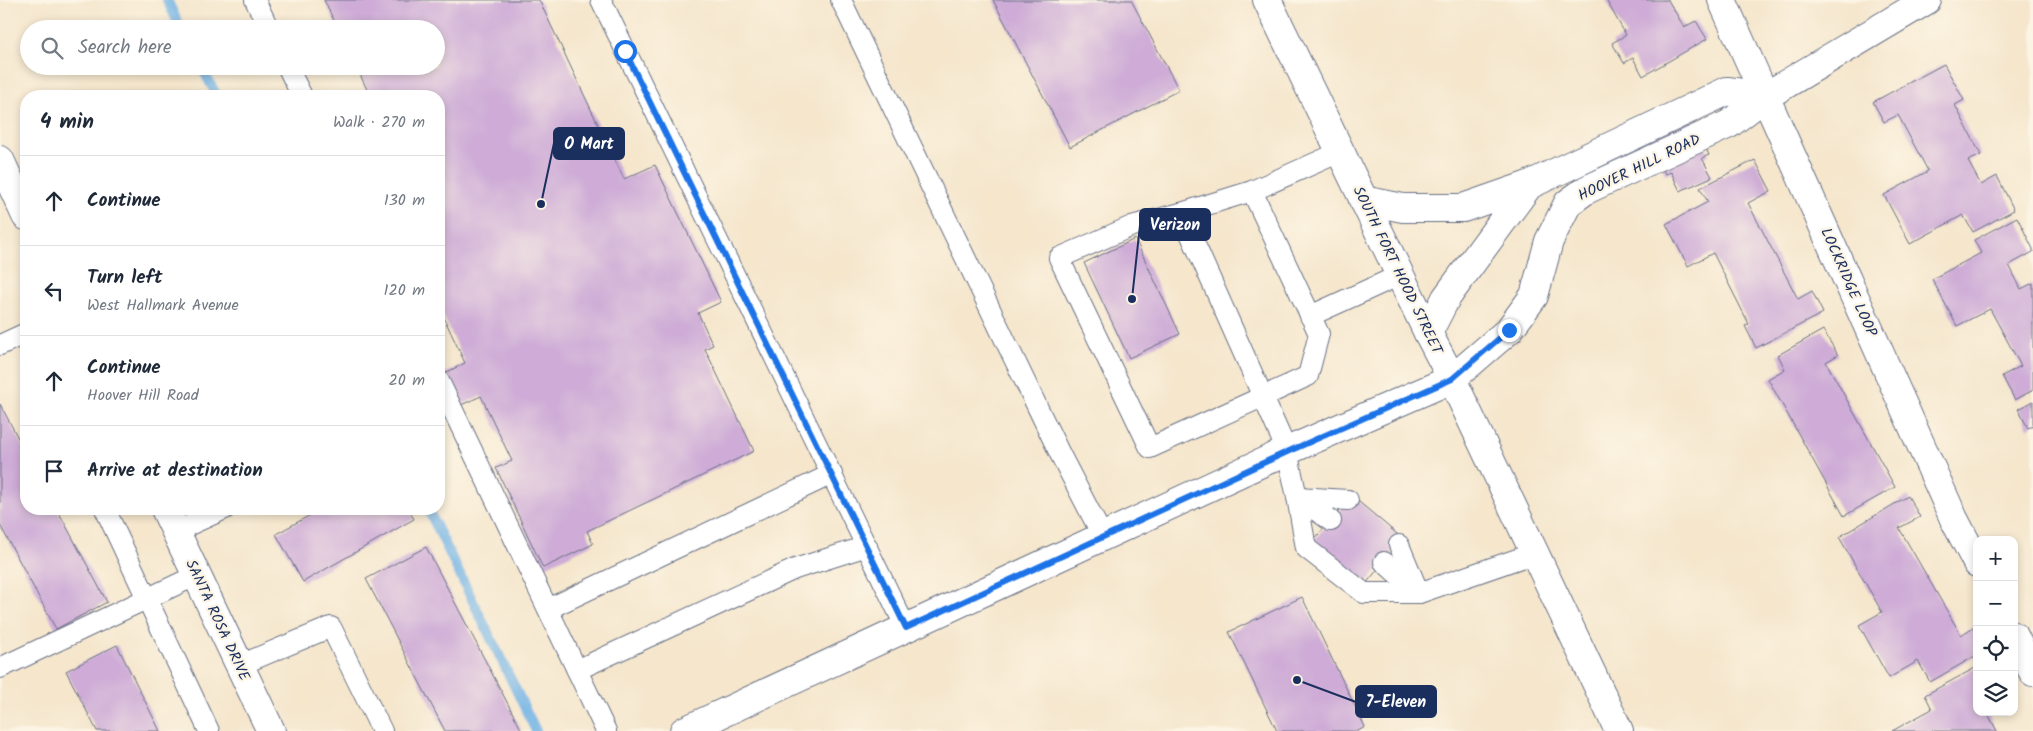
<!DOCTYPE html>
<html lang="en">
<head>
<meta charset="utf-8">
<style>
  :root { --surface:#fff; --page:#f2f2f3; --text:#1f2937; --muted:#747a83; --line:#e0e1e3 }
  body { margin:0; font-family:Kalam,sans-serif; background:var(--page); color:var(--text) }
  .controls { position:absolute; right:15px; bottom:15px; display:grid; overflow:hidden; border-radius:10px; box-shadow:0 2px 8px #0003 }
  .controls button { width:45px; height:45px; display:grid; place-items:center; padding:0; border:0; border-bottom:1px solid var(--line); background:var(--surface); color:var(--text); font:25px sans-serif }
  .stop { position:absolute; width:15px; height:15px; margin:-11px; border:4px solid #1a73e8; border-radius:50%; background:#fff }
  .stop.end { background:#1a73e8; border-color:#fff; box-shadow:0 1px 5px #0008 }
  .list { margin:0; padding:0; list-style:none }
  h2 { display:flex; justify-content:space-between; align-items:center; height:65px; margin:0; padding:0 20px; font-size:21px }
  h2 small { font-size:16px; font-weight:400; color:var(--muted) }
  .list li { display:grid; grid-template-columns:32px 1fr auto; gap:15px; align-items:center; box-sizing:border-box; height:90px; padding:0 20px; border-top:1px solid var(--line) }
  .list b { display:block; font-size:19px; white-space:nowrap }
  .list p { margin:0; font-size:16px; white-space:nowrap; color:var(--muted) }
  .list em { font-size:16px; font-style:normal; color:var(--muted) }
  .icon { flex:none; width:28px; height:28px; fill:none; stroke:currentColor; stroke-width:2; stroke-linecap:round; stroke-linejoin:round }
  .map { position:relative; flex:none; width:2033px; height:731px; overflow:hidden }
  .search { position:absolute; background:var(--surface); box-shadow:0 2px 8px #0003; left:20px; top:20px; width:425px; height:55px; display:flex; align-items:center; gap:12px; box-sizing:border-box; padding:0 18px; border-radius:28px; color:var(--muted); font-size:19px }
  .panel { position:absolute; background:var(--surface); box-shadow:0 2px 8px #0003; left:20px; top:90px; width:425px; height:425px; border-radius:20px }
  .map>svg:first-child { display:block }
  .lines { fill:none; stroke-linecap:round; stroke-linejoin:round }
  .stream { stroke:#71b2e5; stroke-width:10 }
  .building { fill:#ceacd7 }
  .service-casing { stroke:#676f84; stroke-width:22 }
  .minor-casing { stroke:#676f84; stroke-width:30 }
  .tertiary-casing { stroke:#676f84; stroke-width:30 }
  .secondary-casing { stroke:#676f84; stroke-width:30 }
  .service { stroke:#fff; stroke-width:20 }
  .minor { stroke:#fff; stroke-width:28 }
  .tertiary { stroke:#fff; stroke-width:28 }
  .secondary { stroke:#fff; stroke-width:28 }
  .route { stroke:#1a73e8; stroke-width:6 }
  .labels { text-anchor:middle; stroke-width:4.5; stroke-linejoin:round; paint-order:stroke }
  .street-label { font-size:15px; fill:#1b2f5e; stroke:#fcf5e5 }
  .leader { fill:none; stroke:#1b2f5e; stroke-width:2 }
  .callout-dot { fill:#1b2f5e; stroke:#fcf5e5; stroke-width:2 }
  .callout { fill:#1b2f5e; stroke:#1b2f5e; stroke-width:2 }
  .callout-label { font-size:16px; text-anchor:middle; font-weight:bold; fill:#fff }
</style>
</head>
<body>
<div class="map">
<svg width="2033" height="731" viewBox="0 0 2033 731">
  <rect width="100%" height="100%" fill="#fcf5e5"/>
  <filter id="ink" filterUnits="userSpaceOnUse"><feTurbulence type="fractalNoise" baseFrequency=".02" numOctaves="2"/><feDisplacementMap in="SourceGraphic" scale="10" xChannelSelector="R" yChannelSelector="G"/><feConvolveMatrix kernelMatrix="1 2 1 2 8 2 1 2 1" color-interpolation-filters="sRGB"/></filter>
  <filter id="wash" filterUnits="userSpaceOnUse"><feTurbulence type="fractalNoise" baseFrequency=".0096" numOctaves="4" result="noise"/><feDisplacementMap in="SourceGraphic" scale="20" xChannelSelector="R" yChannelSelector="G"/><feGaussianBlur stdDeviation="1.12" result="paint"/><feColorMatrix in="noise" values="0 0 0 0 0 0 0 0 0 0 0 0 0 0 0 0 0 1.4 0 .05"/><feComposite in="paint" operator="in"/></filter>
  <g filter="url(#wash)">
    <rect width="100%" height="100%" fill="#f5e6cc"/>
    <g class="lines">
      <g class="stream">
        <path d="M 167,0 L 181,29"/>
        <path d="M 201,66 L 217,96"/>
        <path d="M 428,509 L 536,731"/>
      </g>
    </g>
    <g id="blocks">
      <g class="building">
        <path d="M 324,0 L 539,0 L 624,179 L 655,165 L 721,302 L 698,313 L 713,345 L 705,349 L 754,451 L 587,531 L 593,544 L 543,568 L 496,468 L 512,461 L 481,396 L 459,406 L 443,374 L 465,363 L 439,307 L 439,96 L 370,96 L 356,66 L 436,66 L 436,29 L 338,29 Z"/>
        <path d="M 993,0 L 1131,0 L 1179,90 L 1070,147 Z"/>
        <path d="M 1606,0 L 1668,0 L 1684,27 L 1696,21 L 1707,39 L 1643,76 L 1633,58 L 1624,63 L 1612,43 L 1626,35 Z"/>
        <path d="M 1944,64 L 1964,100 L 1955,105 L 1981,155 L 1968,161 L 1981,185 L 1997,176 L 2014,210 L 1973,232 L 1963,215 L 1910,244 L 1884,195 L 1928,171 L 1898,115 L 1884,122 L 1873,102 Z"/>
        <path d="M 1691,117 L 1709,155 L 1702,158 L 1712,177 L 1680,191 L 1671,172 L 1665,174 L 1648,137 Z"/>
        <path d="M 1755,160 L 1771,191 L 1748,203 L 1798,299 L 1812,291 L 1823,313 L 1756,348 L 1745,326 L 1749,324 L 1713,253 L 1688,266 L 1666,224 L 1708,202 L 1700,188 Z"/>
        <path d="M 2017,217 L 2033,249 L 2033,252 L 2009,265 L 2021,289 L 2033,283 L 2033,390 L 2015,400 L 2002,376 L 2021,366 L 1990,309 L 1957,326 L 1932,279 L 1981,253 L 1974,240 Z"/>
        <path d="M 1135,239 L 1180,334 L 1129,358 L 1084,263 Z"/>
        <path d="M 1823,330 L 1838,355 L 1826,362 L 1895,487 L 1844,516 L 1768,379 L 1785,369 L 1778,355 Z"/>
        <path d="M 2033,401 L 2033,426 L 2028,428 L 2018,409 Z"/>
        <path d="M 0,404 L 26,453 L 26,509 L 57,509 L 107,602 L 56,629 L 0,525 Z"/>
        <path d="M 1352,496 L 1403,539 L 1364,586 L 1312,542 Z"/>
        <path d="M 1908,496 L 1920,517 L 1899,528 L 1961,635 L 1975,626 L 1977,630 L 1977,655 L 1930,682 L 1918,661 L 1889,678 L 1859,625 L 1882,612 L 1839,537 Z"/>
        <path d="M 321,509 L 408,509 L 414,519 L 303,582 L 276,534 Z"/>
        <path d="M 426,547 L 521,729 L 518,731 L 445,731 L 366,579 Z"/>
        <path d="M 1302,597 L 1365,727 L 1358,731 L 1277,731 L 1229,632 Z"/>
        <path d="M 117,645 L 160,731 L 97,731 L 66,671 Z"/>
        <path d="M 1977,667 L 1977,712 L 1987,712 L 1997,731 L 1892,731 L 1932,709 L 1925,695 Z"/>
      </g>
    </g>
  </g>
  <g filter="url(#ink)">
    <use href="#blocks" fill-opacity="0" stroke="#676f84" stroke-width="1"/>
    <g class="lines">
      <g class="service-casing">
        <g id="service">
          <path d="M 255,0 L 269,29"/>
          <path d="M 601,0 L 906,628"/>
          <path d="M 841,0 L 1060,454 L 1103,537"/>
          <path d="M 287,66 L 302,96"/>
          <path d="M 1252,191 L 1319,334 L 1308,376 L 1150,448 L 1059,258 L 1132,226 L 1181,213 L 1287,451 L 1297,497 L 1348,500"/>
          <path d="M 1181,213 L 1252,191 L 1340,152"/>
          <path d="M 1310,316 L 1400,275"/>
          <path d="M 0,345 L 26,333"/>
          <path d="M 439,381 L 606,731"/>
          <path d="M 1297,497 L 1306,548 L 1364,593 L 1419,593"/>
          <path d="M 1297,497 L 1331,521"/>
          <path d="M 105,509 L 209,731"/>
          <path d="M 176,531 L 225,509"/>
          <path d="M 1399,545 L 1419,593 L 1535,553"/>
          <path d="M 1384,562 L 1415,590"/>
          <path d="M 548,609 L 832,474"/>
          <path d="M 240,665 L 331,627 L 382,731"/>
          <path d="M 0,668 L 197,575"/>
          <path d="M 577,670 L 795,569 L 867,546"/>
        </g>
      </g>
      <g class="minor-casing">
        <g id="minor">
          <path d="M 1722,0 L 1954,519 L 1977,563"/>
          <path d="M 0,160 L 26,216"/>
          <path d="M 165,509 L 271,731"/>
          <path d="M 2014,636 L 2033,672"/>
        </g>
      </g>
      <g class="tertiary-casing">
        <g id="tertiary">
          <path d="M 1363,200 L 1403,208 L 1463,208 L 1529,185"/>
          <path d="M 1428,333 L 1446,298 L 1529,185 L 1727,91 L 1766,96"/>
          <path d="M 684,731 L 1287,451 L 1452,379 L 1509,330 L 1534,296 L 1549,241 L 1568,203 L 1586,190 L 1729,124 L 1766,96 L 1927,0"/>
        </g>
      </g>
      <g class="secondary-casing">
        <path id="secondary" d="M 1267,0 L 1428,333 L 1452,379 L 1619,731"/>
      </g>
      <use href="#service" class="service"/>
      <use href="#minor" class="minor"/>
      <use href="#tertiary" class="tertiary"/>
      <use href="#secondary" class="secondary"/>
    </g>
  </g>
  <g class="lines" filter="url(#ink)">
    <path class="route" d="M 625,51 L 906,628 L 1287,452 L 1452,379 L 1509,330"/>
  </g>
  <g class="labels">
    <g class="street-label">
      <text transform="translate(1639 167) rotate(-26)" y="5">HOOVER HILL ROAD</text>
      <text transform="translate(1398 270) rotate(64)" y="5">SOUTH FORT HOOD STREET</text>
      <text transform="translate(1849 282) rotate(66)" y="5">LOCKRIDGE LOOP</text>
      <text transform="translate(218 620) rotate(65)" y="5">SANTA ROSA DRIVE</text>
    </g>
  </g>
  <path class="leader" d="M541 204L554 143M1132 299L1140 225M1297 680L1356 702"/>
  <g class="callout-dot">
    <circle cx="541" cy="204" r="5"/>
    <circle cx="1132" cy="299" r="5"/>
    <circle cx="1297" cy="680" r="5"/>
  </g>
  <g class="callout">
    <rect x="554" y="128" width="70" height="31" rx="5"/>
    <rect x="1140" y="209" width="70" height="31" rx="5"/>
    <rect x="1356" y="686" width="80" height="31" rx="5"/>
  </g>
  <g class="callout-label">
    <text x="589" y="149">O Mart</text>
    <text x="1175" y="230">Verizon</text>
    <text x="1396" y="707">7-Eleven</text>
  </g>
</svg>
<div class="controls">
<button>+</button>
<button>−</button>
<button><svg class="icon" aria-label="locate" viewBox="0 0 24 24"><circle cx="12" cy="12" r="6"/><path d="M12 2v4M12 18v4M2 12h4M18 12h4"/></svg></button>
<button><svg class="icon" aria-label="layers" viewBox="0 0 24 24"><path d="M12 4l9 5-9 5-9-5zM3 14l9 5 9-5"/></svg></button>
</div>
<div class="stop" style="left:625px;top:51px"></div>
<div class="stop end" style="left:1509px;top:330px"></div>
<div class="search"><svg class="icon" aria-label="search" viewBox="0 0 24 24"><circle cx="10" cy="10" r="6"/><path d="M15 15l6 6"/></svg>Search here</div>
<section class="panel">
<h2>4 min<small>Walk · 270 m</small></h2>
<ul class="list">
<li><svg class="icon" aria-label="ahead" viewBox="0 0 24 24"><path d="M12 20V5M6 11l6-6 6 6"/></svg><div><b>Continue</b></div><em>130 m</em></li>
<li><svg class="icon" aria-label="left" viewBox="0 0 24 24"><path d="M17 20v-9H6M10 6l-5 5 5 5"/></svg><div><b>Turn left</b><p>West Hallmark Avenue</p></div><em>120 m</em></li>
<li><svg class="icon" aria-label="ahead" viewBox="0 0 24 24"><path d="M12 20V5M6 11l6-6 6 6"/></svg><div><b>Continue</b><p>Hoover Hill Road</p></div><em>20 m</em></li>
<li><svg class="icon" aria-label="arrive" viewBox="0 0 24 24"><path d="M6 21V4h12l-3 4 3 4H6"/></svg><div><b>Arrive at destination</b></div></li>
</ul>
</section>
</div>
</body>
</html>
